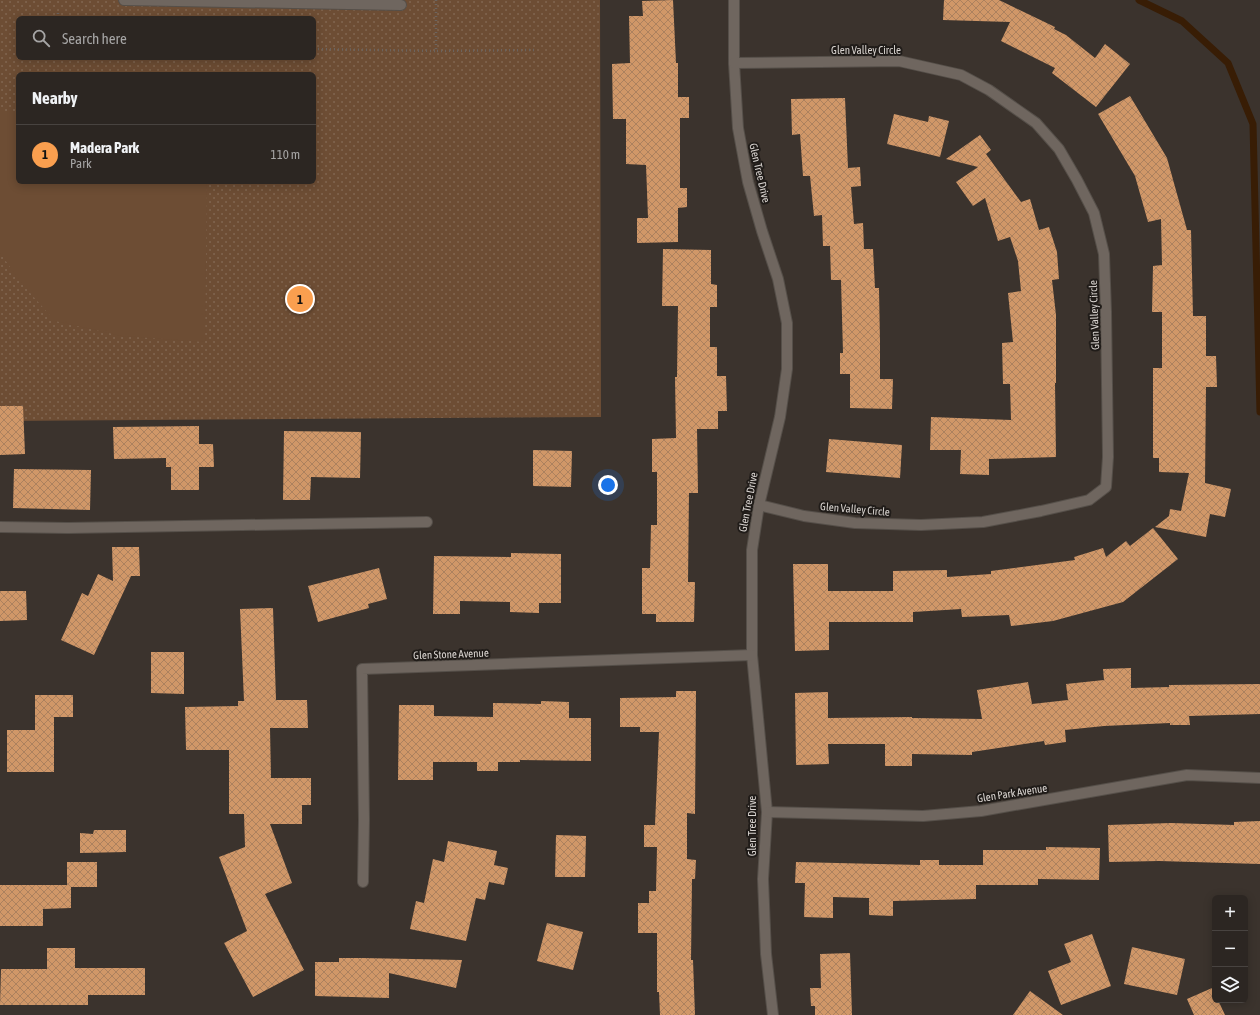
<!DOCTYPE html>
<html lang="en">
<head>
<meta charset="utf-8">
<style>
  :root { --surface:#2c2622; --page:#38322f; --text:#f1f3f6; --muted:#a6a5a5; --line:#484340; --accent:#fa9f4f }
  body { margin:0; font-family:"Asap Condensed",sans-serif; background:var(--page); color:var(--text) }
  .controls { position:absolute; right:12px; bottom:12px; display:grid; overflow:hidden; border-radius:6px; box-shadow:0 2px 10px #0003 }
  .controls button { width:36px; height:36px; display:grid; place-items:center; padding:0; border:0; border-bottom:1px solid var(--line); background:var(--surface); color:var(--text); font:20px sans-serif }
  .you { position:absolute; left:608px; top:485px; width:14px; height:14px; margin:-10px; border:3px solid #fff; border-radius:50%; background:#1a73e8; box-shadow:0 0 0 6px #1a73e833 }
  .badge { display:grid; place-items:center; width:26px; height:26px; border-radius:50%; background:var(--accent); color:#111; font-size:13px; font-weight:700 }
  .pin { position:absolute; translate:-50% -50%; border:2px solid #fff; box-shadow:0 1px 4px #0006 }
  .list { margin:0; padding:0; list-style:none }
  h2 { display:flex; justify-content:space-between; align-items:center; height:52px; margin:0; padding:0 16px; font-size:17px }
  h2 small { font-size:13px; font-weight:400; color:var(--muted) }
  .list li { display:grid; grid-template-columns:26px 1fr auto; gap:12px; align-items:center; box-sizing:border-box; height:60px; padding:0 16px; border-top:1px solid var(--line) }
  .list b { display:block; font-size:15px; white-space:nowrap }
  .list p { margin:0; font-size:13px; white-space:nowrap; color:var(--muted) }
  .list em { font-size:13px; font-style:normal; color:var(--muted) }
  .icon { flex:none; width:22px; height:22px; fill:none; stroke:currentColor; stroke-width:2; stroke-linecap:round; stroke-linejoin:round }
  .map { position:relative; flex:none; width:1260px; height:1015px; overflow:hidden }
  .search { position:absolute; background:var(--surface); box-shadow:0 2px 10px #0003; left:16px; top:16px; width:300px; height:44px; display:flex; align-items:center; gap:10px; box-sizing:border-box; padding:0 14px; border-radius:6px; color:var(--muted); font-size:15px }
  .panel { position:absolute; background:var(--surface); box-shadow:0 2px 10px #0003; left:16px; top:72px; width:300px; height:112px; border-radius:6px }
  .map>svg:first-child { display:block }
  .park { fill:url(#park-dots); fill-rule:evenodd }
  .pitch { fill:#6d4d34 }
  .lines { fill:none; stroke-linecap:round; stroke-linejoin:round }
  .stream { stroke:#381d05; stroke-width:7 }
  .building { fill:url(#building-cross-hatch) }
  .minor-casing { stroke:#554f49; stroke-width:12 }
  .path { stroke:#6b645f; stroke-width:2.5; stroke-dasharray:1 3; stroke-linecap:butt }
  .minor { stroke:#6f665f; stroke-width:10 }
  .labels { text-anchor:middle; stroke-width:4; stroke-linejoin:round; paint-order:stroke }
  .street-label { font-size:11px; fill:#d9d4d0; stroke:#201c19 }
</style>
</head>
<body>
<div class="map">
<svg width="1260" height="1015" viewBox="0 0 1260 1015">
  <defs>
    <pattern id="park-dots" width="8" height="8" patternUnits="userSpaceOnUse"><rect width="8" height="8" fill="#6d4d34"/><path d="M2 2h.1M6 6h.1" fill="none" stroke="#816650" stroke-width="1.8" stroke-linecap="round"/></pattern>
    <pattern id="building-cross-hatch" width="8" height="8" patternUnits="userSpaceOnUse"><rect width="8" height="8" fill="#d09768"/><path d="M0 0l8 8M0 8l8-8" fill="none" stroke="#ac815e"/></pattern>
  </defs>
  <rect width="100%" height="100%" fill="#3b332d"/>
  <path class="park" d="M 0,0 L 600,0 L 601,417 L 0,421 ZM 18,18 L 314,18 L 314,58 L 18,58 ZM 18,74 L 314,74 L 314,182 L 18,182 Z"/>
  <path class="pitch" d="M 0,111 L 18,111 L 18,182 L 207,182 L 205,342 L 122,336 L 55,321 L 24,286 L 0,253 Z"/>
  <g class="lines">
    <path class="stream" d="M 1139,0 L 1182,21 L 1228,63 L 1253,124 L 1260,412"/>
  </g>
  <g class="building">
    <path d="M 673,0 L 676,63 L 678,63 L 678,97 L 689,97 L 689,118 L 680,118 L 680,188 L 687,188 L 687,207 L 678,208 L 678,242 L 637,243 L 637,218 L 648,218 L 646,165 L 626,164 L 626,119 L 613,119 L 612,64 L 630,63 L 629,16 L 643,16 L 642,1 Z"/>
    <path d="M 944,0 L 999,0 L 1055,27 L 1054,29 L 1066,35 L 1095,58 L 1105,44 L 1130,64 L 1096,107 L 1052,73 L 1055,68 L 1001,41 L 1010,22 L 943,20 Z"/>
    <path d="M 1130,96 L 1167,158 L 1187,230 L 1191,230 L 1193,316 L 1206,316 L 1206,356 L 1216,356 L 1217,387 L 1206,387 L 1205,483 L 1231,489 L 1225,517 L 1210,514 L 1206,537 L 1155,527 L 1169,516 L 1170,509 L 1181,511 L 1189,473 L 1159,472 L 1159,458 L 1153,458 L 1153,368 L 1162,368 L 1162,312 L 1152,312 L 1153,266 L 1162,265 L 1161,219 L 1148,222 L 1135,176 L 1098,114 Z"/>
    <path d="M 845,98 L 848,168 L 860,167 L 861,186 L 851,187 L 854,224 L 863,223 L 864,249 L 873,249 L 875,288 L 879,288 L 880,342 L 880,379 L 893,379 L 892,409 L 850,408 L 850,374 L 840,374 L 840,353 L 843,353 L 841,280 L 831,280 L 830,246 L 823,246 L 822,215 L 814,216 L 810,176 L 803,176 L 800,134 L 792,135 L 791,99 Z"/>
    <path d="M 894,114 L 928,122 L 929,116 L 949,121 L 940,157 L 887,144 Z"/>
    <path d="M 980,135 L 991,150 L 986,154 L 1021,202 L 1030,199 L 1039,230 L 1049,227 L 1057,252 L 1059,279 L 1052,280 L 1056,315 L 1056,383 L 1055,383 L 1056,457 L 989,459 L 989,475 L 960,474 L 961,450 L 930,450 L 931,417 L 1011,420 L 1010,384 L 1003,384 L 1002,343 L 1013,342 L 1008,293 L 1021,291 L 1018,261 L 1010,237 L 998,241 L 985,198 L 973,206 L 956,182 L 978,167 L 946,159 Z"/>
    <path d="M 663,249 L 711,250 L 711,284 L 717,285 L 717,307 L 710,307 L 710,347 L 717,347 L 717,376 L 726,376 L 727,411 L 718,411 L 718,429 L 697,429 L 698,493 L 689,493 L 688,582 L 695,582 L 694,622 L 656,622 L 656,614 L 642,614 L 642,568 L 650,568 L 651,525 L 657,525 L 657,472 L 652,472 L 652,439 L 676,438 L 675,377 L 677,377 L 678,306 L 662,306 Z"/>
    <path d="M 0,406 L 23,406 L 25,454 L 0,455 Z"/>
    <path d="M 199,426 L 199,444 L 213,444 L 214,467 L 199,467 L 199,490 L 171,490 L 171,467 L 166,467 L 166,458 L 114,459 L 113,427 Z"/>
    <path d="M 284,431 L 361,432 L 360,478 L 311,477 L 310,500 L 283,500 Z"/>
    <path d="M 829,439 L 902,445 L 900,478 L 826,472 Z"/>
    <path d="M 533,450 L 572,451 L 571,487 L 533,486 Z"/>
    <path d="M 14,469 L 91,470 L 90,510 L 13,508 Z"/>
    <path d="M 1153,528 L 1178,559 L 1123,602 L 1053,621 L 1011,626 L 1009,615 L 962,617 L 961,609 L 913,612 L 913,622 L 829,622 L 829,650 L 795,651 L 793,564 L 828,564 L 828,591 L 893,591 L 893,571 L 947,570 L 947,577 L 991,574 L 991,571 L 1075,560 L 1074,557 L 1103,548 L 1106,557 L 1126,541 L 1130,546 Z"/>
    <path d="M 112,547 L 139,547 L 140,576 L 131,576 L 94,655 L 61,640 L 82,593 L 88,596 L 98,574 L 113,581 Z"/>
    <path d="M 511,553 L 561,554 L 561,603 L 539,603 L 539,613 L 510,612 L 510,602 L 460,601 L 460,614 L 433,614 L 434,556 L 511,557 Z"/>
    <path d="M 379,568 L 387,599 L 368,604 L 369,608 L 318,622 L 308,586 Z"/>
    <path d="M 0,591 L 26,591 L 27,620 L 0,621 Z"/>
    <path d="M 273,608 L 276,700 L 307,700 L 308,728 L 270,728 L 271,778 L 311,778 L 311,805 L 302,805 L 302,824 L 270,824 L 292,883 L 265,894 L 304,970 L 253,997 L 224,943 L 247,931 L 219,857 L 245,847 L 244,814 L 229,814 L 229,750 L 186,750 L 185,707 L 238,706 L 238,701 L 244,701 L 240,609 Z"/>
    <path d="M 151,652 L 184,652 L 184,694 L 151,693 Z"/>
    <path d="M 1131,668 L 1131,688 L 1169,687 L 1169,685 L 1260,684 L 1260,714 L 1189,716 L 1190,725 L 1170,725 L 1170,723 L 1104,726 L 1065,730 L 1066,742 L 1045,745 L 1044,741 L 972,752 L 972,755 L 912,754 L 912,766 L 885,766 L 885,744 L 828,744 L 829,764 L 796,765 L 795,693 L 828,692 L 828,718 L 912,717 L 912,718 L 982,719 L 977,690 L 1028,682 L 1032,704 L 1068,700 L 1066,684 L 1104,680 L 1103,669 Z"/>
    <path d="M 676,691 L 696,691 L 695,814 L 687,813 L 687,859 L 696,860 L 695,879 L 692,879 L 691,960 L 693,960 L 695,1015 L 660,1015 L 659,992 L 657,992 L 657,933 L 638,933 L 638,903 L 649,903 L 649,891 L 656,891 L 657,847 L 644,847 L 644,825 L 655,825 L 659,732 L 640,732 L 640,727 L 620,727 L 620,698 L 676,697 Z"/>
    <path d="M 35,695 L 73,695 L 73,717 L 54,717 L 54,772 L 7,772 L 7,730 L 35,730 Z"/>
    <path d="M 541,701 L 569,702 L 569,718 L 591,718 L 591,761 L 520,760 L 520,762 L 498,762 L 498,771 L 477,771 L 477,762 L 433,762 L 433,780 L 398,780 L 399,705 L 434,705 L 434,716 L 493,717 L 493,703 L 541,704 Z"/>
    <path d="M 1260,821 L 1260,864 L 1159,861 L 1109,862 L 1108,825 L 1171,823 L 1234,825 L 1234,822 Z"/>
    <path d="M 94,830 L 126,830 L 126,852 L 80,853 L 80,833 L 93,834 Z"/>
    <path d="M 556,835 L 586,836 L 585,877 L 555,877 Z"/>
    <path d="M 448,841 L 497,851 L 494,865 L 508,868 L 504,885 L 489,882 L 485,900 L 476,898 L 466,941 L 410,929 L 416,901 L 424,903 L 433,859 L 444,862 Z"/>
    <path d="M 1046,847 L 1100,848 L 1099,880 L 1038,879 L 1038,885 L 976,885 L 976,899 L 893,901 L 893,916 L 869,915 L 869,898 L 833,897 L 833,918 L 804,917 L 805,883 L 795,883 L 796,862 L 920,865 L 920,860 L 939,860 L 939,865 L 983,865 L 983,850 L 1046,850 Z"/>
    <path d="M 67,862 L 97,862 L 97,887 L 71,887 L 71,908 L 43,909 L 43,926 L 0,926 L 0,885 L 67,885 Z"/>
    <path d="M 547,923 L 583,932 L 573,970 L 537,961 Z"/>
    <path d="M 1092,934 L 1111,986 L 1061,1005 L 1048,971 L 1071,962 L 1064,944 Z"/>
    <path d="M 1132,947 L 1185,959 L 1177,995 L 1124,984 Z"/>
    <path d="M 47,948 L 75,948 L 75,968 L 145,968 L 145,995 L 88,995 L 88,1005 L 0,1005 L 1,969 L 47,969 Z"/>
    <path d="M 850,953 L 852,1015 L 815,1015 L 815,1006 L 811,1006 L 810,988 L 821,988 L 820,954 Z"/>
    <path d="M 339,958 L 362,958 L 462,960 L 456,988 L 389,973 L 389,998 L 315,996 L 315,962 L 339,962 Z"/>
    <path d="M 1212,988 L 1215,995 L 1215,1000 L 1218,1000 L 1225,1015 L 1194,1015 L 1187,999 Z"/>
    <path d="M 1030,991 L 1063,1015 L 1013,1015 Z"/>
  </g>
  <g class="lines">
    <g class="minor-casing">
      <g id="minor">
        <path d="M 124,0 L 401,5"/>
        <path d="M 734,0 L 734,63 L 738,128 L 748,182 L 762,231 L 778,279 L 787,323 L 787,369 L 780,417 L 759,505 L 752,550 L 752,655 L 767,812 L 763,879 L 766,954 L 773,1015"/>
        <path d="M 734,63 L 899,61 L 961,75 L 989,90 L 1036,123 L 1059,149 L 1077,180 L 1094,213 L 1104,254 L 1106,312 L 1108,457 L 1106,487 L 1089,500 L 1041,511 L 983,522 L 921,525 L 855,523 L 804,516 L 759,505"/>
        <path d="M 0,527 L 68,528 L 427,522"/>
        <path d="M 767,812 L 923,816 L 981,811 L 1187,775 L 1260,778"/>
        <path d="M 363,882 L 364,820 L 362,669 L 752,655"/>
      </g>
    </g>
    <g class="path">
      <path d="M 436,0 L 436,51 L 537,50"/>
      <path d="M 58,13 L 58,18"/>
      <path d="M 314,49 L 436,51"/>
    </g>
    <use href="#minor" class="minor"/>
  </g>
  <g class="labels">
    <g class="street-label">
      <text x="866" y="54">Glen Valley Circle</text>
      <text transform="translate(760 173) rotate(77)" y="4">Glen Tree Drive</text>
      <text transform="translate(1094 315) rotate(-92)" y="4">Glen Valley Circle</text>
      <text transform="translate(748 502) rotate(-79)" y="4">Glen Tree Drive</text>
      <text transform="translate(855 509) rotate(5)" y="4">Glen Valley Circle</text>
      <text transform="translate(451 654) rotate(-2)" y="4">Glen Stone Avenue</text>
      <text transform="translate(1012 793) rotate(-9)" y="4">Glen Park Avenue</text>
      <text transform="translate(752 826) rotate(-90)" y="4">Glen Tree Drive</text>
    </g>
  </g>
</svg>
<div class="controls">
<button>+</button>
<button>−</button>
<button><svg class="icon" aria-label="layers" viewBox="0 0 24 24"><path d="M12 4l9 5-9 5-9-5zM3 14l9 5 9-5"/></svg></button>
</div>
<div class="you"></div>
<div class="pin badge" style="left:300px;top:299px">1</div>
<div class="search"><svg class="icon" aria-label="search" viewBox="0 0 24 24"><circle cx="10" cy="10" r="6"/><path d="M15 15l6 6"/></svg>Search here</div>
<section class="panel">
<h2>Nearby<small></small></h2>
<ul class="list">
<li><span class="badge">1</span><div><b>Madera Park</b><p>Park</p></div><em>110 m</em></li>
</ul>
</section>
</div>
</body>
</html>
